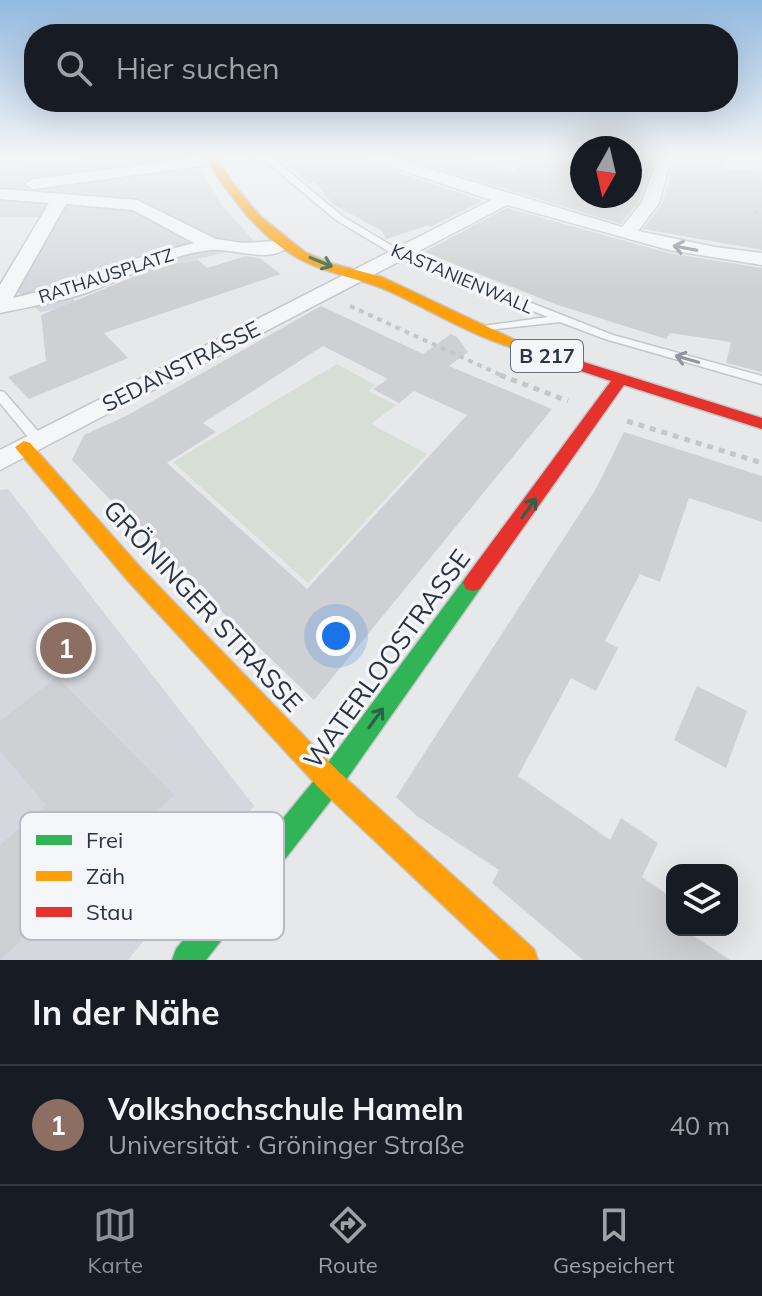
<!DOCTYPE html>
<html lang="de">
<head>
<meta charset="utf-8">
<style>
  :root { --surface:#171b24; --page:#20242c; --text:#f1f3f6; --muted:#9ea1a6; --line:#363941; --accent:#8c9099 }
  body { margin:0; font-family:Mulish,sans-serif; background:var(--page); color:var(--text) }
  .controls { position:absolute; right:24px; bottom:24px; display:grid; overflow:hidden; border-radius:16px; box-shadow:0 8px 32px #0002 }
  .controls button { width:72px; height:72px; display:grid; place-items:center; padding:0; border:0; border-bottom:2px solid var(--line); background:var(--surface); color:var(--text); font:40px sans-serif }
  .compass { position:absolute; left:570px; top:136px; width:72px; height:72px; border-radius:50%; background:var(--surface); box-shadow:0 8px 32px #0002; rotate:188deg }
  .you { position:absolute; left:336px; top:636px; width:28px; height:28px; margin:-20px; border:6px solid #fff; border-radius:50%; background:#1a73e8; box-shadow:0 0 0 12px #1a73e833 }
  .badge { display:grid; place-items:center; width:52px; height:52px; border-radius:50%; background:var(--accent); color:#fff; font-size:26px; font-weight:700 }
  .pin { position:absolute; translate:-50% -50%; border:4px solid #fff; box-shadow:0 2px 8px #0006 }
  .list { margin:0; padding:0; list-style:none }
  h2 { display:flex; justify-content:space-between; align-items:center; height:104px; margin:0; padding:0 32px; font-size:34px }
  h2 small { font-size:26px; font-weight:400; color:var(--muted) }
  .list li { display:grid; grid-template-columns:52px 1fr auto; gap:24px; align-items:center; box-sizing:border-box; height:120px; padding:0 32px; border-top:2px solid var(--line) }
  .list b { display:block; font-size:30px; white-space:nowrap }
  .list p { margin:0; font-size:26px; white-space:nowrap; color:var(--muted) }
  .list em { font-size:26px; font-style:normal; color:var(--muted) }
  .icon { flex:none; width:44px; height:44px; fill:none; stroke:currentColor; stroke-width:2; stroke-linecap:round; stroke-linejoin:round }
  .map { position:relative; flex:none; width:762px; height:960px; overflow:hidden }
  .search { position:absolute; background:var(--surface); box-shadow:0 8px 32px #0002; left:24px; right:24px; top:24px; height:88px; display:flex; align-items:center; gap:20px; box-sizing:border-box; padding:0 28px; border-radius:32px; color:var(--muted); font-size:30px }
  .sheet { height:224px; background:var(--surface) }
  nav { display:flex; justify-content:space-around; align-items:center; box-sizing:border-box; height:112px; border-top:2px solid var(--line); background:var(--surface); font-size:22px; color:var(--muted) }
  nav a { display:grid; justify-items:center; gap:4px }
  nav .on { color:var(--accent) }
  .map>svg:first-child { display:block }
  .built { fill:#d4d7dd }
  .green { fill:#d6ded6 }
  .building { fill:#ced0d3; fill-rule:evenodd }
  .lines { fill:none; stroke-linecap:round; stroke-linejoin:round }
  .lane-casing { stroke:#c4c6c8; stroke-width:3 }
  .street-casing { stroke:#c4c6c8; stroke-width:3 }
  .fast-casing { stroke:#c4c6c8; stroke-width:3 }
  .slow-casing { stroke:#c4c6c8; stroke-width:3 }
  .jam-casing { stroke:#c4c6c8; stroke-width:3 }
  .path-far2 { stroke:#c5c6ca; stroke-width:3; stroke-dasharray:4 4; stroke-linecap:butt }
  .path-far1 { stroke:#c5c6ca; stroke-width:4; stroke-dasharray:5 5; stroke-linecap:butt }
  .path { stroke:#c5c6ca; stroke-width:5; stroke-dasharray:6 6; stroke-linecap:butt }
  .lane { fill:#f5f6f7; fill-rule:evenodd }
  .street { fill:#f5f6f7; fill-rule:evenodd }
  .fast { fill:#30b455; fill-rule:evenodd }
  .slow { fill:#ff9f0a; fill-rule:evenodd }
  .jam { fill:#e5322d; fill-rule:evenodd }
  .oneway { stroke:#90959e }
  .oneway2 { stroke:#2d614b }
  .labels { text-anchor:middle; stroke-width:7; stroke-linejoin:round; paint-order:stroke }
  .far-street-label { font-size:18px; fill:#2b3445; stroke:#f4f6f9 }
  .shield { fill:#f4f6f9; stroke:#676e7b; stroke-width:2 }
  .shield-label { font-size:20px; font-weight:bold; fill:#2b3445 }
  .street-label { font-size:22px; fill:#2b3445; stroke:#f4f6f9 }
  .near-street-label { font-size:26px; fill:#2b3445; stroke:#f4f6f9 }
  .key { fill:#f4f6f9; stroke:#b8bcc3; stroke-width:2 }
  .key-label { font-size:22px; fill:#2b3445 }
</style>
</head>
<body>
<div class="map">
<svg width="762" height="960" viewBox="0 0 762 960">
  <rect width="100%" height="100%" fill="#e6e8ea"/>
  <g class="built">
    <path d="M 113,156 L 193,156 L 221,204 L 257,245 L 126,276 L 73,298 L 76,305 L 40,312 L 6,281 L 40,217 L 0,217 L 0,166 L 2,170 Z"/>
    <path d="M 8,489 L 254,806 L 128,960 L 0,960 L 0,490 Z"/>
  </g>
  <path class="green" d="M 337,364 L 375,385 L 368,391 L 396,405 L 371,424 L 427,454 L 308,583 L 173,462 Z"/>
  <g class="building">
    <path d="M 278,156 L 364,156 L 368,162 L 483,201 L 430,227 L 429,225 L 386,239 L 381,230 L 334,205 L 314,182 L 309,184 Z"/>
    <path d="M 396,156 L 460,156 L 515,173 L 526,156 L 582,156 L 582,196 L 630,196 L 630,156 L 655,156 L 639,201 L 621,224 Z"/>
    <path d="M 675,156 L 724,156 L 722,169 L 762,171 L 762,250 L 643,229 L 662,204 Z"/>
    <path d="M 507,208 L 668,253 L 762,268 L 762,372 L 726,363 L 731,342 L 670,333 L 666,339 L 555,304 L 424,252 Z"/>
    <path d="M 246,256 L 259,258 L 281,274 L 104,333 L 128,358 L 29,399 L 8,377 L 46,361 L 41,315 L 157,267 L 198,260 L 207,268 Z"/>
    <path d="M 321,306 L 423,354 L 451,334 L 457,337 L 468,352 L 449,366 L 552,409 L 314,700 L 121,515 L 124,514 L 72,460 L 84,435 L 126,416 ZM 323,346 L 388,379 L 373,389 L 399,403 L 414,391 L 467,415 L 307,589 L 167,463 L 216,432 L 203,423 Z"/>
    <path d="M 624,432 L 762,476 L 762,522 L 689,498 L 660,582 L 640,574 L 605,641 L 618,648 L 596,691 L 571,678 L 518,776 L 610,840 L 621,818 L 658,843 L 642,877 L 672,898 L 672,930 L 685,930 L 730,960 L 583,960 L 492,883 L 499,870 L 417,816 L 396,797 L 597,487 Z"/>
    <path d="M 57,677 L 174,795 L 0,960 L 0,845 L 46,805 L 0,751 L 0,721 Z"/>
    <path d="M 697,686 L 747,711 L 726,768 L 674,740 Z"/>
  </g>
  <g class="lines">
    <g class="lane-casing">
      <g id="lane">
        <path d="M 247,156 L 258,156 L 274,159 L 342,216 L 404,253 L 613,335 L 762,376 L 762,384 L 605,339 L 560,322 L 479,331 L 477,329 L 483,326 L 548,317 L 398,257 L 336,220 L 268,163 Z"/>
        <path d="M 0,391 L 4,392 L 43,437 L 45,440 L 43,443 L 33,443 L 0,403 Z"/>
      </g>
    </g>
    <g class="street-casing">
      <g id="street">
        <path d="M 367,156 L 387,156 L 622,227 L 642,202 L 658,156 L 672,156 L 659,203 L 638,231 L 715,247 L 762,253 L 762,265 L 669,250 L 507,205 L 0,470 L 0,450 L 491,200 L 369,159 Z"/>
        <path d="M 201,157 L 209,162 L 207,165 L 33,189 L 25,184 L 33,179 Z"/>
        <path d="M 0,189 L 137,200 L 216,239 L 243,243 L 278,241 L 287,247 C 272,264 231,248 211,250 C 168,254 123,280 83,294 C 57,302 28,307 0,313 L 0,285 L 49,203 L 0,199 ZM 66,204 L 133,210 L 194,243 L 123,262 L 70,284 L 13,298 Z"/>
      </g>
    </g>
    <g class="fast-casing">
      <path id="fast" d="M 473,575 L 480,577 L 483,583 L 480,589 L 339,790 L 206,960 L 172,960 L 176,949 L 321,772 L 466,577 Z"/>
    </g>
    <g class="slow-casing">
      <g id="slow">
        <path d="M 205,156 L 215,156 L 235,186 L 260,216 L 305,252 L 330,263 L 382,277 L 530,347 L 523,351 C 478,339 435,313 393,293 C 368,281 343,277 317,267 C 267,248 232,201 205,156 Z"/>
        <path d="M 24,441 L 30,443 L 142,569 L 339,772 L 534,949 L 538,960 L 501,960 L 321,790 L 128,581 L 18,451 L 15,447 Z"/>
      </g>
    </g>
    <g class="jam-casing">
      <path id="jam" d="M 523,343 L 762,418 L 762,429 L 624,385 L 480,589 L 473,591 L 466,589 L 463,583 L 466,577 L 611,381 L 518,350 L 516,347 Z"/>
    </g>
    <path class="path-far2" d="M 754,212 L 762,213"/>
    <path class="path-far1" d="M 350,306 L 505,377"/>
    <g class="path">
      <path d="M 500,375 L 568,401"/>
      <path d="M 627,421 L 762,463"/>
    </g>
    <use href="#lane" class="lane"/>
    <use href="#street" class="street"/>
    <use href="#fast" class="fast"/>
    <use href="#slow" class="slow"/>
    <use href="#jam" class="jam"/>
  </g>
  <defs><path id="oneway-shaft" d="M-6 0H5M1.5-3L5.5 0L1.5 3" fill="none" stroke-width="1.6" stroke-linecap="round" stroke-linejoin="round" transform="scale(2)"/></defs>
  <g class="oneway">
    <use href="#oneway-shaft" transform="translate(685 248) rotate(-169)"/>
    <use href="#oneway-shaft" transform="translate(687 359) rotate(-164)"/>
  </g>
  <g class="oneway2">
    <use href="#oneway-shaft" transform="translate(321 262) rotate(22)"/>
    <use href="#oneway-shaft" transform="translate(529 508) rotate(-54)"/>
    <use href="#oneway-shaft" transform="translate(376 718) rotate(-54)"/>
  </g>
  <linearGradient id="sky" x2="0" y2="1"><stop stop-color="#93bae0"/><stop offset="0.54" stop-color="#f4f5f6"/><stop offset="1" stop-color="#f4f5f6" stop-opacity="0"/></linearGradient>
  <rect width="762" height="290" fill="url(#sky)"/>
  <g class="labels">
    <g class="far-street-label">
      <text transform="translate(106 276) rotate(-18)" y="6">RATHAUSPLATZ</text>
      <text transform="translate(462 279) rotate(23)" y="6">KASTANIENWALL</text>
    </g>
    <rect class="shield" x="511" y="340" width="72" height="32" rx="6"/>
    <g class="shield-label">
      <text x="547" y="363">B 217</text>
    </g>
    <g class="street-label">
      <text transform="translate(181 366) rotate(-27)" y="8">SEDANSTRASSE</text>
    </g>
    <g class="near-street-label">
      <text transform="translate(203 606) rotate(47)" y="9">GRÖNINGER STRASSE</text>
      <text transform="translate(387 659) rotate(-54)" y="9">WATERLOOSTRASSE</text>
    </g>
  </g>
  <rect x="20" y="812" width="264" height="128" rx="12" class="key"/>
  <rect x="36" y="835" width="36" height="10" fill="#30b455"/>
  <rect x="36" y="871" width="36" height="10" fill="#ff9f0a"/>
  <rect x="36" y="907" width="36" height="10" fill="#e5322d"/>
  <g class="key-label">
    <text x="86" y="848">Frei</text>
    <text x="86" y="884">Zäh</text>
    <text x="86" y="920">Stau</text>
  </g>
</svg>
<div class="controls">
<button><svg class="icon" aria-label="layers" viewBox="0 0 24 24"><path d="M12 4l9 5-9 5-9-5zM3 14l9 5 9-5"/></svg></button>
</div>
<svg class="compass" viewBox="-18 -18 36 36"><path d="M0-13l5 13h-10z" fill="#e53935"/><path d="M0 13l5-13h-10z" fill="#9ea1a6"/></svg>
<div class="you"></div>
<div class="pin badge" style="left:66px;top:648px;background:#8d6e63">1</div>
<div class="search"><svg class="icon" aria-label="search" viewBox="0 0 24 24"><circle cx="10" cy="10" r="6"/><path d="M15 15l6 6"/></svg>Hier suchen</div>
</div>
<section class="sheet">
<h2>In der Nähe<small></small></h2>
<ul class="list">
<li><span class="badge" style="background:#8d6e63">1</span><div><b>Volkshochschule Hameln</b><p>Universität · Gröninger Straße</p></div><em>40 m</em></li>
</ul>
</section>
<nav>
<a class="on"><svg class="icon" aria-label="map" viewBox="0 0 24 24"><path d="M3 6l6-2 6 2 6-2v14l-6 2-6-2-6 2zM9 4v14M15 6v14"/></svg>Karte</a>
<a><svg class="icon" aria-label="directions" viewBox="0 0 24 24"><path d="M12 3l9 9-9 9-9-9zM9 14v-3h6M13 9l2 2-2 2"/></svg>Route</a>
<a><svg class="icon" aria-label="saved" viewBox="0 0 24 24"><path d="M7 4h10v16l-5-4-5 4z"/></svg>Gespeichert</a>
</nav>
</body>
</html>
